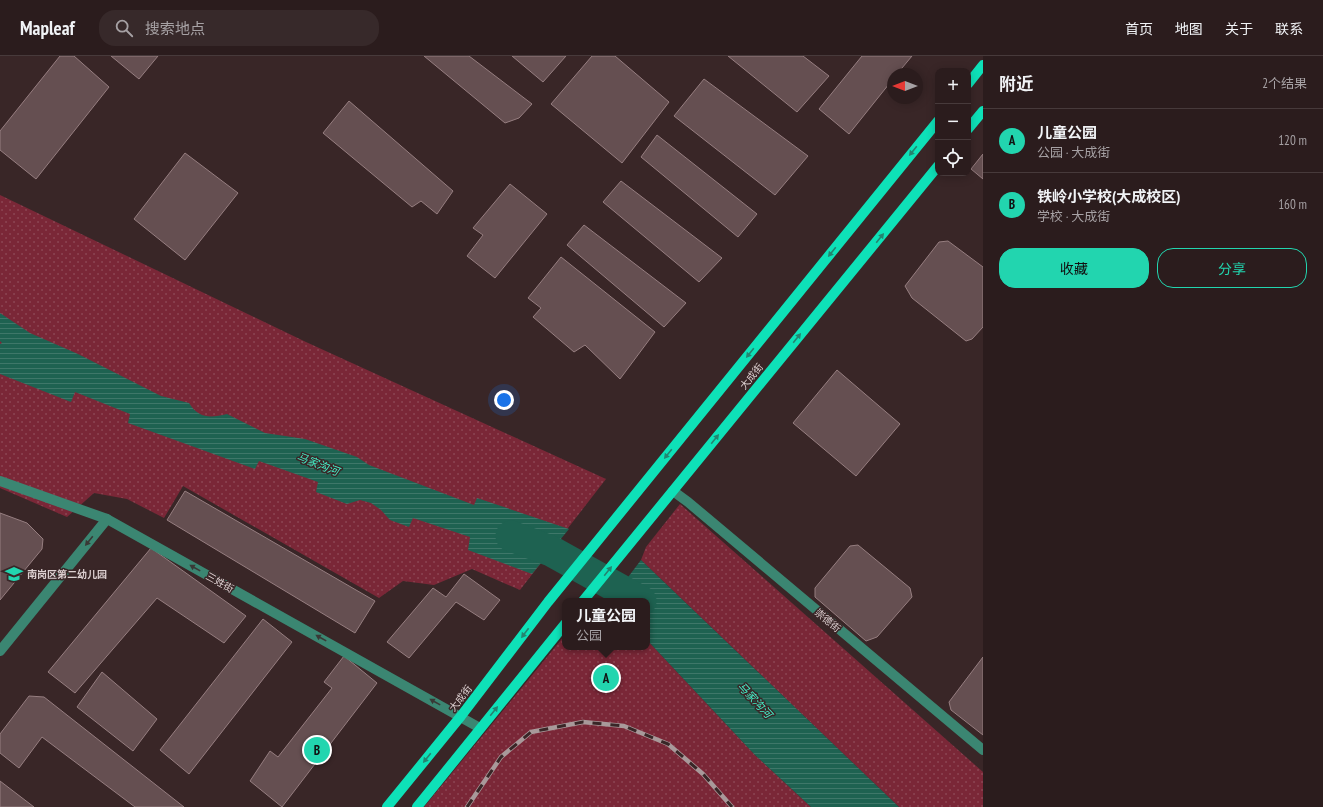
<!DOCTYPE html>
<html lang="zh">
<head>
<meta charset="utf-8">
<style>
  :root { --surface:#2b1c1d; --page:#37292a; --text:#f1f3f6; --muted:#a6a1a4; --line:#473a3b; --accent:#22d5af }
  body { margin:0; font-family:"PT Sans Narrow","Noto Sans SC",sans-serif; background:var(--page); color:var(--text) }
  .controls { position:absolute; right:12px; top:12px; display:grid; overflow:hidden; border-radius:8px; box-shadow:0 2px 10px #0003 }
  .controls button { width:36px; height:36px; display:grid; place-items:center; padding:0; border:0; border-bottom:1px solid var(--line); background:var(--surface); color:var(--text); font:20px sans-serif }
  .compass { position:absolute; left:887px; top:12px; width:36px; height:36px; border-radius:50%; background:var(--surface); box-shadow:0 2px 10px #0003; rotate:270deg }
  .you { position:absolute; left:504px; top:344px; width:14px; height:14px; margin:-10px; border:3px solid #fff; border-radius:50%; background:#1a73e8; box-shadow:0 0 0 6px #1a73e833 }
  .badge { display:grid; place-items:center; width:26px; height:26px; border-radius:50%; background:var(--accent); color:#111; font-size:13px; font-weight:700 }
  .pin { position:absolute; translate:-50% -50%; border:2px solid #fff; box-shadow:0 1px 4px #0006 }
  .popup { position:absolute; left:562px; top:542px; width:88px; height:52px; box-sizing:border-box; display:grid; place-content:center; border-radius:8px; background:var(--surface); filter:drop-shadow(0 1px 3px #0005); font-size:13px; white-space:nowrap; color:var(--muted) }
  .popup b { font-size:15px; color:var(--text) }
  .popup::after { content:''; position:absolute; left:50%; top:100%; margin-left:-8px; border:8px solid transparent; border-top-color:var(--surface) }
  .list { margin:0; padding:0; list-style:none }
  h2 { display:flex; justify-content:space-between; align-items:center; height:52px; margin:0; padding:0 16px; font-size:17px }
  h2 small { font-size:13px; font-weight:400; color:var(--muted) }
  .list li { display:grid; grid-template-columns:26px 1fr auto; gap:12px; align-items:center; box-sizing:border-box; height:64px; padding:0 16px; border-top:1px solid var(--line) }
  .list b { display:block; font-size:15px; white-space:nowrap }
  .list p { margin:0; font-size:13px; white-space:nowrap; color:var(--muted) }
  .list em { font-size:13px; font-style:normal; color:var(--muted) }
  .actions { display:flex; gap:8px; padding:12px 16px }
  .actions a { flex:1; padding:9px 0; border:1px solid var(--accent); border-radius:16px; text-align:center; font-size:14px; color:var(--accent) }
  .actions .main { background:var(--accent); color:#111 }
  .icon { flex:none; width:22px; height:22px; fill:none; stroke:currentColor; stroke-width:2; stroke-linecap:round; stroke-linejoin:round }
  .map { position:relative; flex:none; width:983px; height:751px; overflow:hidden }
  header { display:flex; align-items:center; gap:24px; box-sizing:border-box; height:56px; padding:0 20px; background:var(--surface); border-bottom:1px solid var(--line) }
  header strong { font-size:19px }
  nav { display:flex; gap:22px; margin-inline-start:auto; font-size:14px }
  .search { width:280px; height:36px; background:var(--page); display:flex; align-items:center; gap:10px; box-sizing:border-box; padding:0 14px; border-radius:16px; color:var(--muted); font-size:15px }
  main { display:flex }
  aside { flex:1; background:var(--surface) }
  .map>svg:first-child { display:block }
  .park { fill:url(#park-dots) }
  .water { fill:url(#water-rules) }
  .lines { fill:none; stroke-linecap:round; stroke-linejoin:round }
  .river { stroke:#1e6251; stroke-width:31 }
  .building { fill:#654f51; stroke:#967e80 }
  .minor { stroke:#3b8672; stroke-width:10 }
  .major { stroke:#0ee1b8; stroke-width:10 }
  .rail-casing { stroke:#a8999a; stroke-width:4.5 }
  .rail { stroke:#392627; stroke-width:3; stroke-dasharray:9; stroke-linecap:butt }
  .oneway { fill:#248470 }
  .oneway2 { fill:#393936 }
  .labels { text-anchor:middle; stroke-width:3; stroke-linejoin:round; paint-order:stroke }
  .street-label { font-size:10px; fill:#ddd0d1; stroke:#392627 }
  .poi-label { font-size:10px; font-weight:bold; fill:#ddd0d1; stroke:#392627; text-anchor:start }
  .water-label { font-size:11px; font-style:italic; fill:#43f3cb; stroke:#392627 }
</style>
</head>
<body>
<header>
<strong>Mapleaf</strong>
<div class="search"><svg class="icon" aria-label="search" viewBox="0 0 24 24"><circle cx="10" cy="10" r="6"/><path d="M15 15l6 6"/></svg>搜索地点</div>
<nav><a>首页</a><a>地图</a><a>关于</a><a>联系</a></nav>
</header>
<main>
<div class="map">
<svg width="983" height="751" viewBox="0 0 983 751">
  <defs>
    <pattern id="park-dots" width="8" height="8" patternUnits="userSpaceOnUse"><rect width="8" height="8" fill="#7a2737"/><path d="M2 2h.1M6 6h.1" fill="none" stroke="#8c4553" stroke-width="1.8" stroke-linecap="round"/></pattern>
    <pattern id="water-rules" width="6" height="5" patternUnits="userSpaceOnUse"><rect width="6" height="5" fill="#1e6251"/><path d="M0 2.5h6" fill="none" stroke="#3e7769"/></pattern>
  </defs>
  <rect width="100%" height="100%" fill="#392627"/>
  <g class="park">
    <path d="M 0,139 L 306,286 L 606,423 L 520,534 L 472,513 L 434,529 L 403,525 L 379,542 L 183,430 L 164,462 L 127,443 L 94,437 L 67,461 L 0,432 Z"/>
    <path d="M 680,448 L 983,716 L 983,751 L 899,751 L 641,504 L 646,491 Z"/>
    <path d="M 565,579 L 565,591 L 647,591 L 647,584 L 755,699 L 811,751 L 424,751 Z"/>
  </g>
  <g class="water">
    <path d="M 0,257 L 30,277 L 78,298 L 161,340 L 189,347 C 199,363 211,362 227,358 L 265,377 L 305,383 L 357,401 L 369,409 L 474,449 L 477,442 L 569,473 L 532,518 L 468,494 L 470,481 L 413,462 L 409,471 L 390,464 L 381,454 L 371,447 L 360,444 L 347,448 L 316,436 L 318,426 L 259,405 L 255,413 L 128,367 L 130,358 L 75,336 L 71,346 L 0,318 L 0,288 L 2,287 L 0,285 Z"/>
    <path d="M 641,504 L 899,751 L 811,751 L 755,699 L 647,584 L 647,545 L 610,545 Z"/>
  </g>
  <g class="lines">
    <path class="river" d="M 511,480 L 551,495 L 641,545"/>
  </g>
  <g class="building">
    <path d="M 60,0 L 74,0 L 109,31 L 36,123 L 0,94 L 0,75 Z"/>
    <path d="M 111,0 L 158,0 L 139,23 Z"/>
    <path d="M 424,0 L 469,0 L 532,48 L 519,62 L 505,67 Z"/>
    <path d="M 512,0 L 566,0 L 543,26 Z"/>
    <path d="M 592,0 L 615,0 L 669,46 L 622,107 L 551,48 Z"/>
    <path d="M 728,0 L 803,0 L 829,20 L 797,56 Z"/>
    <path d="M 862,0 L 912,0 L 897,18 L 893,18 L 893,23 L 849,78 L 819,53 Z"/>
    <path d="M 704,23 L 808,100 L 775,139 L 674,60 Z"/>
    <path d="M 349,45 L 453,135 L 437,158 L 421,145 L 412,151 L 323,77 Z"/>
    <path d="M 657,79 L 757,158 L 738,181 L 641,101 Z"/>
    <path d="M 185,97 L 238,137 L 185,204 L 134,163 Z"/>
    <path d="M 983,98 L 983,123 L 971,113 Z"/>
    <path d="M 621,125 L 722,202 L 699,226 L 603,146 Z"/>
    <path d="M 510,128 L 547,158 L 495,222 L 467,200 L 483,179 L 473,172 Z"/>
    <path d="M 584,169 L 686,247 L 664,271 L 567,189 Z"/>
    <path d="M 948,185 L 983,211 L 983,271 L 972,283 L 966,285 L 912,242 L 905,230 L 939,186 Z"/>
    <path d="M 561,201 L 655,276 L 620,323 L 585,289 L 574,296 L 533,261 L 541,252 L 528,242 Z"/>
    <path d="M 837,314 L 900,368 L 856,420 L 793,367 Z"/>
    <path d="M 185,435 L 375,545 L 355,577 L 167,464 Z"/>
    <path d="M 0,457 L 27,467 L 43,483 L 42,493 L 0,544 Z"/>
    <path d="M 858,489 L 910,532 L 912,541 L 877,581 L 866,585 L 815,541 L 815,532 L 850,490 Z"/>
    <path d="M 151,492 L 246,560 L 224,587 L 157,542 L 75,637 L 48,616 Z"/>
    <path d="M 464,518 L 500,544 L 484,564 L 456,546 L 409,602 L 387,586 L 433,532 L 446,541 Z"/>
    <path d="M 263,563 L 292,586 L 189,718 L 160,694 Z"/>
    <path d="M 344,600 L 377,627 L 282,751 L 250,725 L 270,695 L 278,701 L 332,632 L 324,626 Z"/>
    <path d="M 983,601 L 983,679 L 951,654 L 949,646 Z"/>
    <path d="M 102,616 L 157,663 L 133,695 L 77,651 Z"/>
    <path d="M 29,640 L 44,641 L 184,751 L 135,751 L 42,681 L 19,712 L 0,697 L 0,678 Z"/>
    <path d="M 0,725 L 34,751 L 0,751 Z"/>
  </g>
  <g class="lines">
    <g class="minor">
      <path d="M 0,425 L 107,463"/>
      <path d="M 673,435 L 688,446 L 983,694"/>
      <path d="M 0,595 L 107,463 L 480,672"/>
    </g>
    <g class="major">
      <path d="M 968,28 L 983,9"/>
      <path d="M 968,73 L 983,55"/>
      <path d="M 583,545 L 938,110"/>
      <path d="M 387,751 L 461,660 L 548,546 L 938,65"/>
      <path d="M 417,751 L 565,568"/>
    </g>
    <g class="rail-casing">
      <path id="rail" d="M 467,751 L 501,701 L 531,676 L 583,666 L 624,670 L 668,688 L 703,718 L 732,751"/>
    </g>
    <use href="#rail" class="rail"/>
  </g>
  <defs><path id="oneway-solid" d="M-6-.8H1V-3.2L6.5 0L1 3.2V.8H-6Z"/></defs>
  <g class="oneway">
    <use href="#oneway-solid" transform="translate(913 95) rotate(129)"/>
    <use href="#oneway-solid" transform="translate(880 182) rotate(-51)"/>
    <use href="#oneway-solid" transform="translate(832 196) rotate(129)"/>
    <use href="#oneway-solid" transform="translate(797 282) rotate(-51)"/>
    <use href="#oneway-solid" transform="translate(750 297) rotate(129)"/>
    <use href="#oneway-solid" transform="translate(715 383) rotate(-51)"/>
    <use href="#oneway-solid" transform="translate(668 398) rotate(129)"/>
    <use href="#oneway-solid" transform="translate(608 515) rotate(-51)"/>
    <use href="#oneway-solid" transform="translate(525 577) rotate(127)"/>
    <use href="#oneway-solid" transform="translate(494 655) rotate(-51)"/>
    <use href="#oneway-solid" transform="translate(427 702) rotate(129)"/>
  </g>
  <g class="oneway2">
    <use href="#oneway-solid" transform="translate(89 485) rotate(129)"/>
    <use href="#oneway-solid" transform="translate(195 512) rotate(-151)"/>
    <use href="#oneway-solid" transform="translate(321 582) rotate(-151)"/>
    <use href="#oneway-solid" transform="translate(435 646) rotate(-151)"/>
  </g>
  <defs>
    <g id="school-bare" transform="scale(1.38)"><path d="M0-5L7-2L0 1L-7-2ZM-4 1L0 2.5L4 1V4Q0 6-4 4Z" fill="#22d5af" stroke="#392627" stroke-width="2.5" paint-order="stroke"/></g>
  </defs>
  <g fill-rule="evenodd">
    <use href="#school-bare" x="14" y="518"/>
  </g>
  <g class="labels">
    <g class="street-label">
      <text transform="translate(751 320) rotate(-51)" y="4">大成街</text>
      <text transform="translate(220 526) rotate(29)" y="4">三姓街</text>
      <text transform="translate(828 564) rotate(40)" y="4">崇德街</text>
      <text transform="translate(460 642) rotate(-52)" y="4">大成街</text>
    </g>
    <g class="poi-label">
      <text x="27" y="522">南岗区第二幼儿园</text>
    </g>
    <g class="water-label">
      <text transform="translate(318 408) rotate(21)" y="4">马家沟河</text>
      <text transform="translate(755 644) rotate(47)" y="4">马家沟河</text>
    </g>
  </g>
</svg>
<div class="controls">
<button>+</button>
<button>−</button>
<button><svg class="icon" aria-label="locate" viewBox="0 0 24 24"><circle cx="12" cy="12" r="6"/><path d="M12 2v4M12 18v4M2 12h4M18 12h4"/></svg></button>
</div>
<svg class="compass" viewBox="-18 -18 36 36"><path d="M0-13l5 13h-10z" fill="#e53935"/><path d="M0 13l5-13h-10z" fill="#a6a1a4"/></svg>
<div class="you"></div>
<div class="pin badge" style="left:606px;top:622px">A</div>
<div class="popup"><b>儿童公园</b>公园</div>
<div class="pin badge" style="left:317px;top:694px">B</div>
</div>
<aside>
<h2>附近<small>2个结果</small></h2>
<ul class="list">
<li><span class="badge">A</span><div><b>儿童公园</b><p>公园 · 大成街</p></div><em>120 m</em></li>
<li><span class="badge">B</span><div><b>铁岭小学校(大成校区)</b><p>学校 · 大成街</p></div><em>160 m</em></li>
</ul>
<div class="actions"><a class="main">收藏</a><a>分享</a></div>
</aside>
</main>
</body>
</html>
